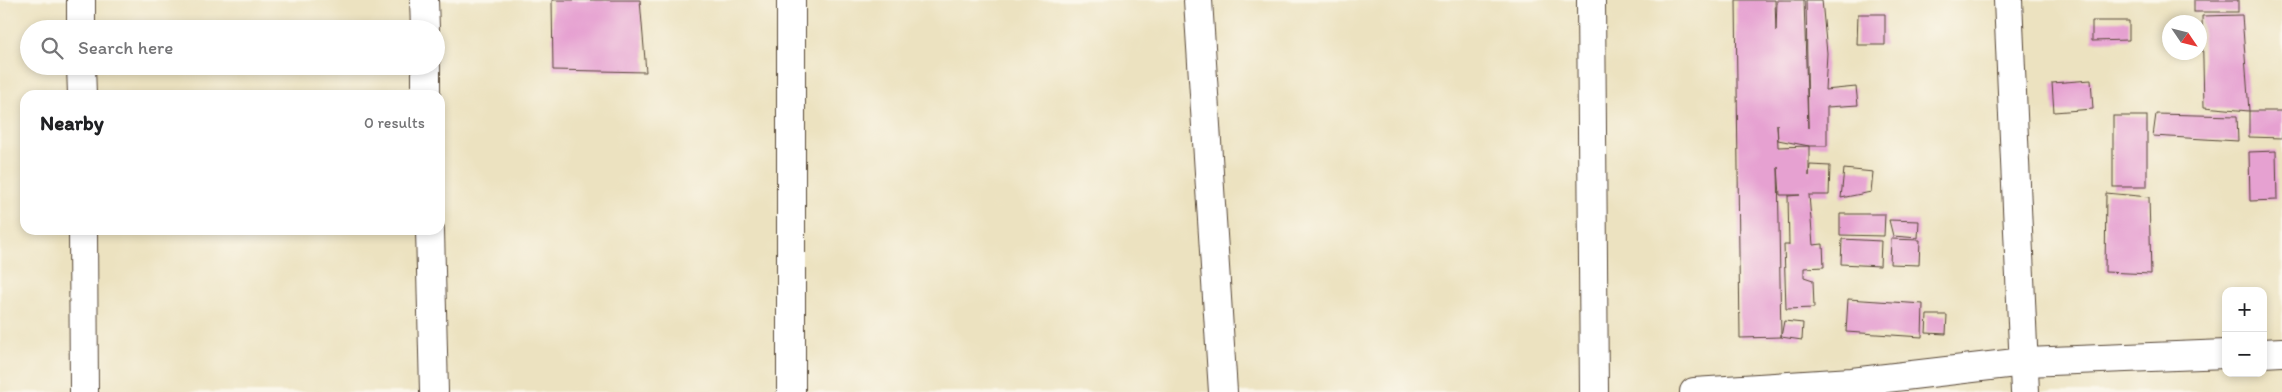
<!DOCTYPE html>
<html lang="en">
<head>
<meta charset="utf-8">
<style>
  :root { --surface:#fff; --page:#f2f2f2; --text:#202124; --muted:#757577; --line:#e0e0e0 }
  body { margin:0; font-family:Itim,sans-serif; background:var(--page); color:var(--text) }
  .controls { position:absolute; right:15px; bottom:15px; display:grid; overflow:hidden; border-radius:10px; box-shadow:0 2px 8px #0003 }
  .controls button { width:45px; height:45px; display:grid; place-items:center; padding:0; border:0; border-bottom:1px solid var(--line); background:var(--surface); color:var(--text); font:25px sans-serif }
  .compass { position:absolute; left:2162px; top:15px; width:45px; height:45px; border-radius:50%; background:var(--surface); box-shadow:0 2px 8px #0003; rotate:125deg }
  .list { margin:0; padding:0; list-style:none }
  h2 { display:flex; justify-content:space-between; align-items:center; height:65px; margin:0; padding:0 20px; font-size:21px }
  h2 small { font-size:16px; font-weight:400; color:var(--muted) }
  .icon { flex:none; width:28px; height:28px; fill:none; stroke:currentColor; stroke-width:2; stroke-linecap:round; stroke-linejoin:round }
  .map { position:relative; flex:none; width:2282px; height:392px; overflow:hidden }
  .search { position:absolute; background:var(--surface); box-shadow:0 2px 8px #0003; left:20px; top:20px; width:425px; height:55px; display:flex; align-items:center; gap:12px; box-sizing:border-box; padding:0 18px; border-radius:28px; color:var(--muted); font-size:19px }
  .panel { position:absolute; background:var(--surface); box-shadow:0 2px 8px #0003; left:20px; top:90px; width:425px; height:145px; border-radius:15px }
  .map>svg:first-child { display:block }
  .building { fill:#e6a1d1 }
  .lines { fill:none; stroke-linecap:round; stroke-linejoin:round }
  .street-casing { stroke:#564636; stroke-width:30 }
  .street { stroke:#fff; stroke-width:28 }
</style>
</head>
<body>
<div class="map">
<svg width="2282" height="392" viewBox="0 0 2282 392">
  <rect width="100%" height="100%" fill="#fbf7ec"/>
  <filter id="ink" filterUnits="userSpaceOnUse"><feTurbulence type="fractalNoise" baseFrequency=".02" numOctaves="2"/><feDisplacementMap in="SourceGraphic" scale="10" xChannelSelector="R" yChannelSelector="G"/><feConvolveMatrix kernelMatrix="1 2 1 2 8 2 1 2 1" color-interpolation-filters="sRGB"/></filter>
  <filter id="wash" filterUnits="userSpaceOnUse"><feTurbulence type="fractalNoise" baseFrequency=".0096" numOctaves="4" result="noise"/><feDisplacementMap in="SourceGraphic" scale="20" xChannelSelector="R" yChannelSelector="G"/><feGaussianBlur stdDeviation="1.12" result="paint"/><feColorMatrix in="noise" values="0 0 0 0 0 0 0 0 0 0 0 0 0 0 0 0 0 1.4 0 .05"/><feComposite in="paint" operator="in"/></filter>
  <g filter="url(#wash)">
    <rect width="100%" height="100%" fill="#ece2c0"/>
    <g id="blocks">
      <g class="building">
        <path d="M 552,0 L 640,0 L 646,72 L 553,70 Z"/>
        <path d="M 1736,0 L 1775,0 L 1776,31 L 1777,0 L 1804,0 L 1808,128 L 1806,0 L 1822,0 L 1827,53 L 1825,90 L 1856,87 L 1858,105 L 1827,107 L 1827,146 L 1809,146 L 1778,140 L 1777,124 L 1778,147 L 1809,146 L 1809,176 L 1810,165 L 1830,166 L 1829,195 L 1809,195 L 1813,245 L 1823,244 L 1824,267 L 1804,268 L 1804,277 L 1813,280 L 1814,308 L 1786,309 L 1784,245 L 1789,245 L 1788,196 L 1800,195 L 1780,195 L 1778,167 L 1781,337 L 1740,338 Z"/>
        <rect x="2194" y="0" width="44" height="12"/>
        <path d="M 1858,14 L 1885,14 L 1885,45 L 1857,45 Z"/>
        <path d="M 2242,15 L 2249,111 L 2204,107 L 2202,16 Z"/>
        <path d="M 2092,21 L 2129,21 L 2129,40 L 2092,41 Z"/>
        <path d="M 2091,80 L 2093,109 L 2054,112 L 2052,83 Z"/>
        <path d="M 2249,111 L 2282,111 L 2282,138 L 2249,137 Z"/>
        <path d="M 2156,114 L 2237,116 L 2238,141 L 2153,136 Z"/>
        <rect x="2113" y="116" width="34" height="71"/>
        <path d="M 2276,151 L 2277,200 L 2250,201 L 2249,152 Z"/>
        <path d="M 1844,169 L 1873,172 L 1871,192 L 1841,198 Z"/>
        <path d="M 2106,193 L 2149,197 L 2151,274 L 2105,272 Z"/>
        <path d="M 1840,214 L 1885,214 L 1884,236 L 1840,235 Z"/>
        <path d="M 1889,220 L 1919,221 L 1918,238 L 1893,236 Z"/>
        <path d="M 1842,239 L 1881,241 L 1880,266 L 1841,264 Z"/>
        <path d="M 1891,239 L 1920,240 L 1919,265 L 1890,264 Z"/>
        <path d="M 1848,299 L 1923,304 L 1922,337 L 1846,332 Z"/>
        <path d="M 1927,315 L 1947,315 L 1946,334 L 1926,333 Z"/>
        <path d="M 1784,321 L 1803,323 L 1802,340 L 1781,337 Z"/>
      </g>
    </g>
  </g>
  <g filter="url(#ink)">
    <use href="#blocks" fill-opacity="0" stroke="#564636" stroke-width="1"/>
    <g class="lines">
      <g class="street-casing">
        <g id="street">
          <path d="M 81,0 L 81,29"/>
          <path d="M 424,0 L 425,29"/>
          <path d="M 791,0 L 791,392"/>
          <path d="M 1198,0 L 1223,392"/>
          <path d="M 1591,0 L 1594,392"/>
          <path d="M 2008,0 L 2025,392"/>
          <path d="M 81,66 L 82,95"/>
          <path d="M 426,66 L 426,95"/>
          <path d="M 83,230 L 84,392"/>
          <path d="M 430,230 L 434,392"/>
          <path d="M 2263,353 L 2282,352"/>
          <path d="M 1694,392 L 1852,382 L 2024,362 L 2226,354"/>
        </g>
      </g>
      <use href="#street" class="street"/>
    </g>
  </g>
</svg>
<div class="controls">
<button>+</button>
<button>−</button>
</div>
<svg class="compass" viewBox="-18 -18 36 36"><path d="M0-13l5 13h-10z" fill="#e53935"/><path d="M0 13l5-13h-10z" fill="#757577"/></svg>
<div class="search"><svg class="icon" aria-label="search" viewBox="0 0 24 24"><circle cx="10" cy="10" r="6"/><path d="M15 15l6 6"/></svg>Search here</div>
<section class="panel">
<h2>Nearby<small>0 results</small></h2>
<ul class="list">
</ul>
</section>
</div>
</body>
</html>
